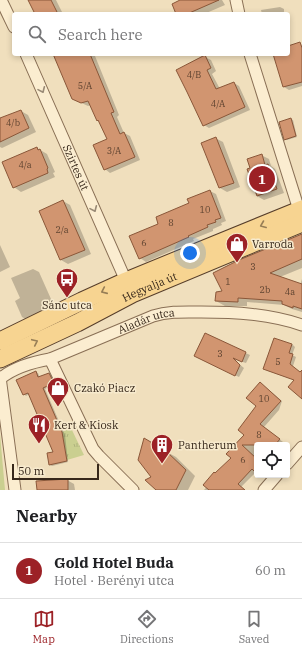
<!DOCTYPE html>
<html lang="en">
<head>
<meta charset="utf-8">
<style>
  :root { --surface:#fff; --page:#f2f2f2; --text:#202124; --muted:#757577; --line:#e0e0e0; --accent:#9c2126 }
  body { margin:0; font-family:"IBM Plex Serif",serif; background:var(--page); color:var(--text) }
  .controls { position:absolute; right:12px; bottom:12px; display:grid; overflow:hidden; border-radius:4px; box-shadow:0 2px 6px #0003 }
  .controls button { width:36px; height:36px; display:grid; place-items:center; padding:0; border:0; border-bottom:1px solid var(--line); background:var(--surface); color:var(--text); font:20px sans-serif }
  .scale { position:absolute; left:12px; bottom:10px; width:87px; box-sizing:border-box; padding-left:4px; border:2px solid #37281b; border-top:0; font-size:11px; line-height:14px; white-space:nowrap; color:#37281b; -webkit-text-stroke:3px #f7eacd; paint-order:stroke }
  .you { position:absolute; left:190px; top:253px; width:14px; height:14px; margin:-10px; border:3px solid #fff; border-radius:50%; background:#1a73e8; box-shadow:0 0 0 6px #1a73e833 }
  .badge { display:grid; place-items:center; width:26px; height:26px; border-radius:50%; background:var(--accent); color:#fff; font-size:13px; font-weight:700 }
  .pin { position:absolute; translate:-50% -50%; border:2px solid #fff; box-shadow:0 1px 4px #0006 }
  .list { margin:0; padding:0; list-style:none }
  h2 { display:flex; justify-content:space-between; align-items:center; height:52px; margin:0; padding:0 16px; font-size:17px }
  h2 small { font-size:13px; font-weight:400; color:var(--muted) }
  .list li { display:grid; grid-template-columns:26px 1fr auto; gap:12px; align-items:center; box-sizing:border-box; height:56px; padding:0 16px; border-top:1px solid var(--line) }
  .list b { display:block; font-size:15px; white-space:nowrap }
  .list p { margin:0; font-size:13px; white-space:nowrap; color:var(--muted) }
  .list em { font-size:13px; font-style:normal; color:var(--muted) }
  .icon { flex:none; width:22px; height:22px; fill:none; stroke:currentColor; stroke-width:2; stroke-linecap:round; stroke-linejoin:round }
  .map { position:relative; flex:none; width:302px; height:490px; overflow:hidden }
  .search { position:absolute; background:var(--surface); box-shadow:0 2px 6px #0003; left:12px; right:12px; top:12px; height:44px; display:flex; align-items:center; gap:10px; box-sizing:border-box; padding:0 14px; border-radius:4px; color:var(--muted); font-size:15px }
  .sheet { height:108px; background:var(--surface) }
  nav { display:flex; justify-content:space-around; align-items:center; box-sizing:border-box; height:56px; border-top:1px solid var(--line); background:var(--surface); font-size:11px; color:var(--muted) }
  nav a { display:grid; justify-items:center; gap:2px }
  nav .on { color:var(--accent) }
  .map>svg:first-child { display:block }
  .grass { fill:url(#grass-tufts) }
  .park { fill:#cacf90 }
  .shadow { fill:#0003 }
  .building { fill:#d19570; stroke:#8a5739 }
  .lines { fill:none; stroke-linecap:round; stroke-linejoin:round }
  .minor-casing { stroke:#896f55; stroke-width:13 }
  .primary-casing { stroke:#563d2a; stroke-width:19 }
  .minor { stroke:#fbedd0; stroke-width:11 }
  .primary { stroke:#f7d491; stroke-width:17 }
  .oneway { stroke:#998a76 }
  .oneway2 { stroke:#977e56 }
  .labels { text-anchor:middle; stroke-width:3; stroke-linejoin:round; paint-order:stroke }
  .number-label { font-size:9px; fill:#5e4330 }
  .street-label { font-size:11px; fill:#37281b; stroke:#f7eacd }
  .poi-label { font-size:11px; fill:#37281b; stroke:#f7eacd; text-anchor:start }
</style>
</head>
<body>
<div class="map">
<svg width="302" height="490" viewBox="0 0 302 490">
  <defs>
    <pattern id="grass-tufts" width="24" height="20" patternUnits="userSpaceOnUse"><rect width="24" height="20" fill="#cacf90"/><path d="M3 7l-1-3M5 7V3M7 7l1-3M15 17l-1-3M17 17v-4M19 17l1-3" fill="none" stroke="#aeb27c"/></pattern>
  </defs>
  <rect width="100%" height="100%" fill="#f0dfbd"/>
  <path class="grass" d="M 71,428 L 84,455 L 67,460 L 62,432 Z"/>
  <path class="park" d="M 0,434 L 5,490 L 0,490 Z"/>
  <g class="shadow">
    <path d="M 29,0 L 56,0 L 63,14 L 36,14 Z"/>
    <path d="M 183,0 L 222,0 L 225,5 L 204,14 L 178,14 Z"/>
    <path d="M 280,7 L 284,9 L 284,14 L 262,14 L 261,10 Z"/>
    <path d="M 300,44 L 302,45 L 302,86 L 289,90 L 284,87 L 275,54 L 288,54 L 288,47 Z"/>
    <path d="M 54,54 L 96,54 L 96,55 L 95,56 L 119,115 L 117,117 L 124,133 L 130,136 L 140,160 L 110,173 L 105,169 L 108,140 L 91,105 L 88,106 L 73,99 Z"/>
    <path d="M 205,57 L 211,60 L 216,71 L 212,74 L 220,89 L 234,83 L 239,86 L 250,110 L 209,128 L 204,125 Z"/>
    <path d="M 21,111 L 28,115 L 36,132 L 2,148 L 0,147 L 0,119 Z"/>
    <path d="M 291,119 L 293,120 L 297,137 L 287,140 L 285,139 Z"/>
    <path d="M 215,138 L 223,142 L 240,187 L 227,192 L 220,188 L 202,143 Z"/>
    <path d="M 37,148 L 47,154 L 55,172 L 53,173 L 55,177 L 21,192 L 14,187 Z"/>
    <path d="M 261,155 L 269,159 L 271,166 L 275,169 L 284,193 L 264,200 L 257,196 L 251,169 Z"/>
    <path d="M 210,191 L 216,194 L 226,221 L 221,223 L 222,225 L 213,229 L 213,231 L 193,239 L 194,241 L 146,262 L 140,258 L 160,224 Z"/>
    <path d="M 63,201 L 70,205 L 91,254 L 68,264 L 61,260 L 40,211 Z"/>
    <path d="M 302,235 L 302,268 L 280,277 L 300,285 L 302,279 L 302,312 L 292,309 L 284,305 L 247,302 L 247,306 L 225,306 L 216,301 L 224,291 Z"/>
    <path d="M 0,245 L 10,267 L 0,272 Z"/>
    <path d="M 33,269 L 39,272 L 55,308 L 27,320 L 22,317 L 15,301 L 20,298 L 11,278 Z"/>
    <path d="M 205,334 L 250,355 L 246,363 L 233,359 L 244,368 L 239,377 L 199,358 Z"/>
    <path d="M 292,344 L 295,347 L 292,355 L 296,357 L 289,378 L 268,371 Z"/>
    <path d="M 36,372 L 38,373 L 40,378 L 49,374 L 51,375 L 56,384 L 45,389 L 65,435 L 68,462 L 52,466 L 50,465 L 55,453 L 29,394 L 26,396 L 24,394 Z"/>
    <path d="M 264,386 L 282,401 L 279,410 L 264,427 L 283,442 L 281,445 L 257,445 L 257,472 L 256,472 L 241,487 L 245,490 L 204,490 L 232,458 L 246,435 L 258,406 Z"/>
    <path d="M 145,440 L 176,457 L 195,476 L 188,490 L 158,490 L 153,477 Z"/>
    <path d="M 67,480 L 74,484 L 75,490 L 38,490 Z"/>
  </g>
  <g class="building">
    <path d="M 28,0 L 51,0 L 58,14 L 35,14 Z"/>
    <path d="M 180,0 L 219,0 L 187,14 L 176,14 L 172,4 Z"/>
    <path d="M 300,42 L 302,48 L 302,82 L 283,87 L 273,54 L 288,54 L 288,46 Z"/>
    <path d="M 53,54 L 90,54 L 114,112 L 111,113 L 120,134 L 124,132 L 135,157 L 104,170 L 93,145 L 107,139 L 98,120 L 97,121 L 88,101 L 81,103 L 72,99 Z"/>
    <path d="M 205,55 L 211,68 L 207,70 L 216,89 L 234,82 L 245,107 L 203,126 L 187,92 L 176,70 Z"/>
    <path d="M 21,110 L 29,128 L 0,142 L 0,118 Z"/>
    <path d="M 291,118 L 296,136 L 284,140 L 279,122 Z"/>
    <path d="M 216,137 L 234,183 L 219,188 L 201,143 Z"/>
    <path d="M 37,147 L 38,150 L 40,149 L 48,168 L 47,169 L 48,173 L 13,188 L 2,162 Z"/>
    <path d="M 262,154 L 265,165 L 268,164 L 277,189 L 257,196 L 247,169 L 250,168 L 247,159 Z"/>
    <path d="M 210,190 L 221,218 L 215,220 L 216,222 L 207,225 L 208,227 L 188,236 L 189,237 L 139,259 L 129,236 L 158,224 L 156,217 L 189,203 L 187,199 Z"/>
    <path d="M 63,200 L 85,250 L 60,260 L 39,211 Z"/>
    <path d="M 302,234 L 302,259 L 270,273 L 302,284 L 302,309 L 293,306 L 293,308 L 282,304 L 282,301 L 238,298 L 238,302 L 215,301 L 216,292 L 222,291 L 213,273 L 239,260 Z"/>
    <path d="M 205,333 L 246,352 L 242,362 L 233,358 L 240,365 L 235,376 L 194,356 Z"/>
    <path d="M 274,338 L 292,344 L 289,353 L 293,354 L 290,364 L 300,372 L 302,370 L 302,399 L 288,387 L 294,380 L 263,369 Z"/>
    <path d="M 36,371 L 38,377 L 49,373 L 54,383 L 43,388 L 62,432 L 67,461 L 49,465 L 47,453 L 53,452 L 28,393 L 23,395 L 16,380 Z"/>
    <path d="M 260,382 L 281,401 L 260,424 L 280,439 L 275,445 L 242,445 L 257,459 L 257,474 L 252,469 L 238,484 L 245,490 L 209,490 L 203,485 L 214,472 L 215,473 L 231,458 L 226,454 L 244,435 L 238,430 L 256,406 L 246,398 Z"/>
    <path d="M 144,438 L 166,451 L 186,470 L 176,490 L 156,490 L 145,480 L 151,477 L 138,460 Z"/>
    <path d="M 68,479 L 68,490 L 37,490 L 36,481 Z"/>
  </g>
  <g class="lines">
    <g class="minor-casing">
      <g id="minor">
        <path d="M 1,0 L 14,27"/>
        <path d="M 236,0 L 239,14"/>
        <path id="s1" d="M 26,54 L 126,281"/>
        <path d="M 250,54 L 299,210"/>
        <path d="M 50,359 L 93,449 L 99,456 L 133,490"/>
        <path d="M 0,377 L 15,490"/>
        <path id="s2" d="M 1,378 C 15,367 33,362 50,359 L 153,316 C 169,311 185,312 201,312 C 236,312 269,314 302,325"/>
        <path d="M 287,464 L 302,447"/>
        <path d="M 264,490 L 277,475"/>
      </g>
    </g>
    <g class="primary-casing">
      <g id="primary">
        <path d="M 0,341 L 82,301 L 126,281 L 302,209"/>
        <path id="s3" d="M 0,359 L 77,323 L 132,294 L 302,223"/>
      </g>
    </g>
    <use href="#minor" class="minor"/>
    <use href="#primary" class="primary"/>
  </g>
  <defs><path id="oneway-chevron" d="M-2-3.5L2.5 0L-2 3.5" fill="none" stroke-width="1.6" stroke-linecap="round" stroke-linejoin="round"/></defs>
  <g class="oneway">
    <use href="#oneway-chevron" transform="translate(42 90) rotate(66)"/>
    <use href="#oneway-chevron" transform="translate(94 209) rotate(66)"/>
  </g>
  <g class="oneway2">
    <use href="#oneway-chevron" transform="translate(263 225) rotate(158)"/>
    <use href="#oneway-chevron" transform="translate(104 291) rotate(156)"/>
    <use href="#oneway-chevron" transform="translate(35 342) rotate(-25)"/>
  </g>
  <defs>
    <g id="shop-pin" transform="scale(1.15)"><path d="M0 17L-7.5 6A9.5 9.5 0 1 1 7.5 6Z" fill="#9c2126" stroke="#f7eacd"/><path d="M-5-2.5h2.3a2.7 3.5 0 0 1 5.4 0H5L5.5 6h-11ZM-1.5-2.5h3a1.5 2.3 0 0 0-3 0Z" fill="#fff"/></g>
    <g id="bus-pin" transform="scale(1.15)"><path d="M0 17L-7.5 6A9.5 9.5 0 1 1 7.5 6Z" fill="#9c2126" stroke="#f7eacd"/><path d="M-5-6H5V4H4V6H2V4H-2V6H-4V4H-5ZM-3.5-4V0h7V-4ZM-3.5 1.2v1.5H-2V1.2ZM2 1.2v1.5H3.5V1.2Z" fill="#fff"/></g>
    <g id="restaurant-pin" transform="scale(1.15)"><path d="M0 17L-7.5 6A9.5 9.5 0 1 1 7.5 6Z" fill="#9c2126" stroke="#f7eacd"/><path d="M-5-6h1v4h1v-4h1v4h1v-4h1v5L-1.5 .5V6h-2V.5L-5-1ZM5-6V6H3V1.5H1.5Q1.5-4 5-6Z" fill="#fff"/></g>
    <g id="building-pin" transform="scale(1.15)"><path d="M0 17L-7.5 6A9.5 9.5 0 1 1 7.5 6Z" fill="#9c2126" stroke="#f7eacd"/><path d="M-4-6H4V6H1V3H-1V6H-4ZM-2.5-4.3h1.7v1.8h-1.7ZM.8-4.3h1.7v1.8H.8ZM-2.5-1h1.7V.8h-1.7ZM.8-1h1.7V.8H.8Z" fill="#fff"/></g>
  </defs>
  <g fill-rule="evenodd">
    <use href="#shop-pin" x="237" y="244"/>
    <use href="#bus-pin" x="67" y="279"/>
    <use href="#shop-pin" x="58" y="388"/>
    <use href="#restaurant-pin" x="39" y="425"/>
    <use href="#building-pin" x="162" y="445"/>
  </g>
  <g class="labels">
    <g class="number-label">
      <text x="194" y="78">4/B</text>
      <text x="85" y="89">5/A</text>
      <text x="218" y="107">4/A</text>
      <text x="13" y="126">4/b</text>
      <text x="114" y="154">3/A</text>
      <text x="25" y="168">4/a</text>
      <text x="205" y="213">10</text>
      <text x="171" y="226">8</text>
      <text x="62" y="233">2/a</text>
      <text x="144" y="246">6</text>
      <text x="253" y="270">3</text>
      <text x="228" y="285">1</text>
      <text x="265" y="293">2b</text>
      <text x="290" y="295">4a</text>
      <text x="220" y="357">3</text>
      <text x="278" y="365">5</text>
      <text x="264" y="402">10</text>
      <text x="259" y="438">8</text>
      <text x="243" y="463">6</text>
    </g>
    <g class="street-label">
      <text dy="4" stroke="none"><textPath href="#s1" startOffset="124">Szirtes út</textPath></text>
      <text dy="4" stroke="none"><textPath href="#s3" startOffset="166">Hegyalja út</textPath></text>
      <text dy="4" stroke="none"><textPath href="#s2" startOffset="157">Aladár utca</textPath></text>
    </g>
    <g class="poi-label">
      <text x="252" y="248">Varroda</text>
      <text x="67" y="309" text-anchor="middle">Sánc utca</text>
      <text x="74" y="392">Czakó Piacz</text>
      <text x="54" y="429">Kert &amp; Kiosk</text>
      <text x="178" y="449">Pantherum</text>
    </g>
  </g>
</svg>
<div class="controls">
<button><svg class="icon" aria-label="locate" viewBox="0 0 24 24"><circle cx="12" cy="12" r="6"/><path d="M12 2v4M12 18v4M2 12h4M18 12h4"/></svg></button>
</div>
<div class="scale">50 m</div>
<div class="you"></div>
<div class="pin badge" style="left:262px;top:179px">1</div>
<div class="search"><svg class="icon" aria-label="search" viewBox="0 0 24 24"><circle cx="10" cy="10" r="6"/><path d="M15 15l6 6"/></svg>Search here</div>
</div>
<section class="sheet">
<h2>Nearby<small></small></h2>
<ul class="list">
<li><span class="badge">1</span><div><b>Gold Hotel Buda</b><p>Hotel · Berényi utca</p></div><em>60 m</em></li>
</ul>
</section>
<nav>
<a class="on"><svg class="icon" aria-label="map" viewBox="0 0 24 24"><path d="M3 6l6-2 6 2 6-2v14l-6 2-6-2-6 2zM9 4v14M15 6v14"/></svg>Map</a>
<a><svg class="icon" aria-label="directions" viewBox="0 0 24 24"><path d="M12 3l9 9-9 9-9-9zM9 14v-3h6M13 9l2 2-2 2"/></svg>Directions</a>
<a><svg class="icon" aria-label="saved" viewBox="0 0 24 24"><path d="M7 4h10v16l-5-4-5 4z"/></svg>Saved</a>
</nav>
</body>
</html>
